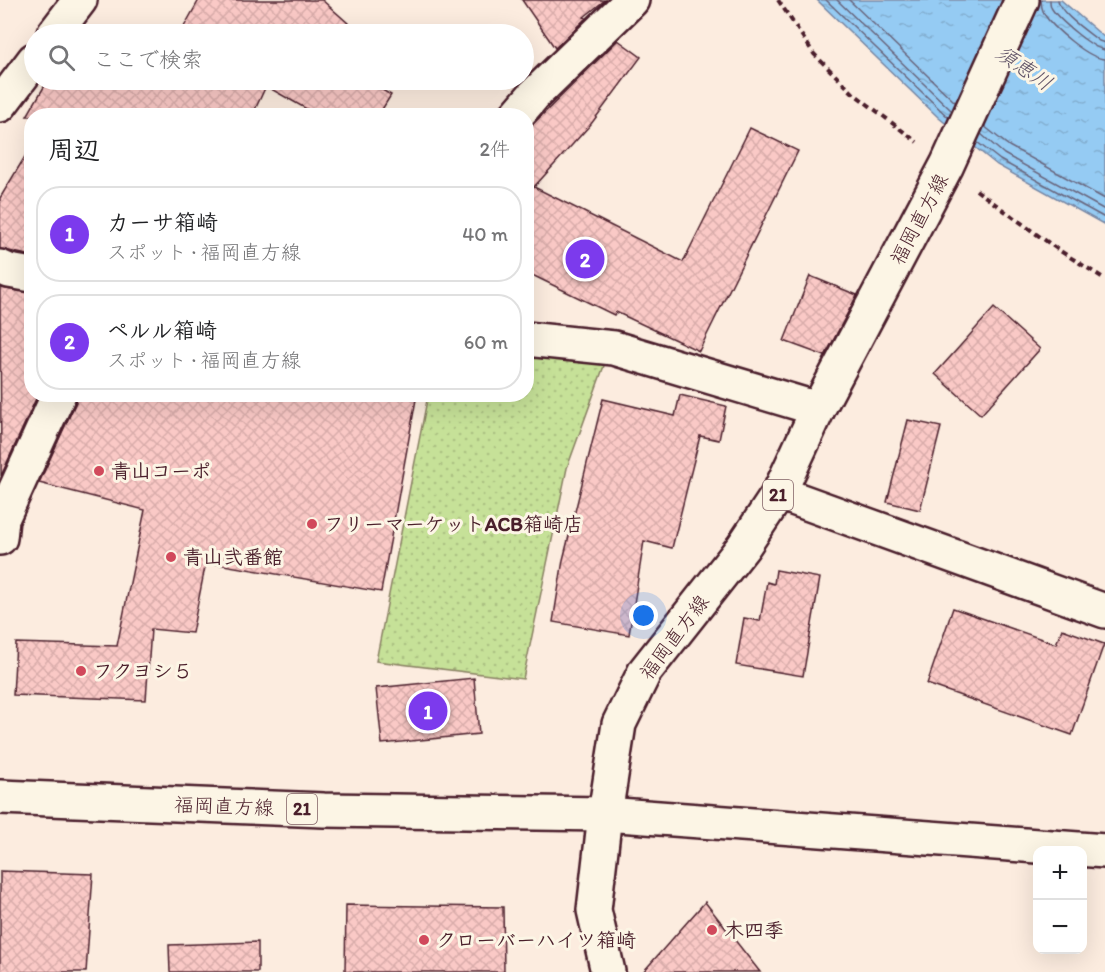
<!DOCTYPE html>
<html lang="ja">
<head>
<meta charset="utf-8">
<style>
  :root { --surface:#fff; --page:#f2f2f2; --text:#202124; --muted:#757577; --line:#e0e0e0; --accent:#7c3aed }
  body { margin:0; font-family:Itim,"Klee One",sans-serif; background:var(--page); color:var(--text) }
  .controls { position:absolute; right:18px; bottom:18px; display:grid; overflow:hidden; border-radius:12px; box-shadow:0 6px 24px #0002 }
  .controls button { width:54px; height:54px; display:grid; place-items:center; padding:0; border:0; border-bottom:2px solid var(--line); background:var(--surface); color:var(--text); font:30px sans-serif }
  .you { position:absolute; left:644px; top:616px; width:21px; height:21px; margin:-15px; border:4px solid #fff; border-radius:50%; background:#1a73e8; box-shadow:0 0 0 9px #1a73e833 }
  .badge { display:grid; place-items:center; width:39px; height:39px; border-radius:50%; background:var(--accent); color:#fff; font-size:20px; font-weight:700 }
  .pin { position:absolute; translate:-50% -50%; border:3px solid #fff; box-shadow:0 2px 6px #0006 }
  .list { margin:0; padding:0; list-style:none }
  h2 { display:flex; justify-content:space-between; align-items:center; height:78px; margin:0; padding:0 24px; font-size:26px }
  h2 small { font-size:20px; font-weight:400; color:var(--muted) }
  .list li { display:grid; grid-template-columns:39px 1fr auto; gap:18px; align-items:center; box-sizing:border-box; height:96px; margin:0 12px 12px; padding:0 12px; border:2px solid var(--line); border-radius:24px }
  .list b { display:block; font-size:22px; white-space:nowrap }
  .list p { margin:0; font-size:20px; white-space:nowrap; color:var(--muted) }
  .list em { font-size:20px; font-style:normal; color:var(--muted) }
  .icon { flex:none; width:33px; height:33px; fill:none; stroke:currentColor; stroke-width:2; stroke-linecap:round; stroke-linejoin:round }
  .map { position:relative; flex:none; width:1105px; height:972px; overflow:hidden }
  .search { position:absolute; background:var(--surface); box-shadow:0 6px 24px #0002; left:24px; top:24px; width:510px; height:66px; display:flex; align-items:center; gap:15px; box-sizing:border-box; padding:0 21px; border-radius:33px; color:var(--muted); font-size:22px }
  .panel { position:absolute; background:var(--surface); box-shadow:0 6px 24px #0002; left:24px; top:108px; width:510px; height:294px; border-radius:24px }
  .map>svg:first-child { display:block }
  .grass { fill:url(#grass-dots); stroke:#888062; stroke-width:1.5 }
  .water { fill:url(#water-ripples); stroke:#7786a3; stroke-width:1.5 }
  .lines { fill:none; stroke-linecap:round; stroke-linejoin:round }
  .shore { stroke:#68647b; stroke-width:1.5 }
  .building { fill:url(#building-cross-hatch); stroke:#4a1f2b; stroke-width:1.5 }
  .minor-casing { stroke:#4a1f2b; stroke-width:38 }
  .major-casing { stroke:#4a1f2b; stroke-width:38 }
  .path { stroke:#4a1f2b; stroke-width:4; stroke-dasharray:6 4.5; stroke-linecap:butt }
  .minor { stroke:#fcf5e5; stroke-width:33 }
  .major { stroke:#fcf5e5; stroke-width:33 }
  .poi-dot { fill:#d1495b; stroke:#fcf5e5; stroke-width:2 }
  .labels { text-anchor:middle; stroke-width:6; stroke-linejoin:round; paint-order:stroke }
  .shield { fill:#fcf5e5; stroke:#7f5f63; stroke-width:1.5 }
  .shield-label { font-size:18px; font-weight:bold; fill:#4a1f2b }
  .street-label { font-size:20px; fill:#4a1f2b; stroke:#fcf5e5 }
  .poi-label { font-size:20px; font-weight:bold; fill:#4a1f2b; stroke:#fcf5e5; text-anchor:start }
  .water-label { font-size:21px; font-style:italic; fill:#605367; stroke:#fcf5e5 }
</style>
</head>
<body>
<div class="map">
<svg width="1105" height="972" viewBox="0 0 1105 972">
  <defs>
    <pattern id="grass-dots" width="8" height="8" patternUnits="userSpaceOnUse" patternTransform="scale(1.5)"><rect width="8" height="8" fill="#c6e198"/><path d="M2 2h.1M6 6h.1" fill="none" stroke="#acc183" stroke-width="1.8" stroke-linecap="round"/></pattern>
    <pattern id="water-ripples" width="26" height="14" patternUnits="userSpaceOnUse" patternTransform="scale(1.5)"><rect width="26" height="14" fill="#95cbf3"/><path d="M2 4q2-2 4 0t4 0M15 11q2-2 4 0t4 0" fill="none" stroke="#82aed0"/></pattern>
    <pattern id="building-cross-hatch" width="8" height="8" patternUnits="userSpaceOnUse" patternTransform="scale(1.5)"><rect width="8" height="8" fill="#fac9c6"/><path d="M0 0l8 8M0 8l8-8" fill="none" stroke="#d8acaa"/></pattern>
  </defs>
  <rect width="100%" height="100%" fill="#fcecdf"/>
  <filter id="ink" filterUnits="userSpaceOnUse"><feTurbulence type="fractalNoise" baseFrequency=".0167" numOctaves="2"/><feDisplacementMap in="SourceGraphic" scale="12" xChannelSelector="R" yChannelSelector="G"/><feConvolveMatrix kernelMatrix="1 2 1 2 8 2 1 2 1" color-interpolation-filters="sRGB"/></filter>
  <g filter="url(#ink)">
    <path class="grass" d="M 527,353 L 605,363 L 567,468 L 523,679 L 376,661 L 428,395 L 526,394 Z"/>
    <path class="water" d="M 817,0 L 1061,0 L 1105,38 L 1105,225 L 997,165 L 939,118 Z"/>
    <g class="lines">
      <g class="shore">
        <path d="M 826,0 L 949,118"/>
        <path d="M 837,0 L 952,111"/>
        <path d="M 849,0 L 956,103"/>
        <path d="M 1041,0 C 1041,5 1042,9 1044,14 C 1053,28 1089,59 1105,59"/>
        <path d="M 1050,0 C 1050,4 1050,6 1052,9 C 1059,20 1093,49 1105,50"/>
        <path d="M 1058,0 C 1059,13 1088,32 1099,41 L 1105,43"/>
        <path d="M 984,126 L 1009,146 L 1105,199"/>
        <path d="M 981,134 L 1004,154 L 1105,210"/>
        <path d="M 977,142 L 1000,160 L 1105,218"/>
      </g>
    </g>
    <g class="building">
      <path d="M 199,0 L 322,0 L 348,23 L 338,34 L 180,34 Z"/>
      <path d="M 522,0 L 605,0 L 584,17 L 586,18 L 555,48 Z"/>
      <path d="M 618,40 L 641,57 L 591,124 L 534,187 L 683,262 L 750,128 L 798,151 L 699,351 L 616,312 L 614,315 L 526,272 L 526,131 Z"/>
      <path d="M 48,80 L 365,80 L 391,95 L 378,116 L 319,116 L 266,86 L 252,116 L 27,116 Z"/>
      <path d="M 32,145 L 32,256 L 0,249 L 0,198 Z"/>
      <path d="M 810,276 L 857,295 L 825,356 L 784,341 Z"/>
      <path d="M 0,288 L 32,293 L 32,394 L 38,394 L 1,476 Z"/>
      <path d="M 994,308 L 1040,349 L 981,415 L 935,374 Z"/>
      <path d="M 77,394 L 417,394 L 381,592 L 206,562 L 192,633 L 151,629 L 146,700 L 13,695 L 16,643 L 117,646 L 145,510 L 39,483 L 76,402 Z"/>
      <path d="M 680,395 L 726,406 L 719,440 L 700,436 L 672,548 L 644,541 L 629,635 L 553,622 L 563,560 L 603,399 L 675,416 Z"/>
      <path d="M 908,420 L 941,427 L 920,510 L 887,502 Z"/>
      <path d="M 776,570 L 820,578 L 803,676 L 736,665 L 744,618 L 760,621 L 767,582 L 774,584 Z"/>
      <path d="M 953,608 L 1056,644 L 1062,629 L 1104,644 L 1072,735 L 927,684 Z"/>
      <path d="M 474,678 L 479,734 L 382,744 L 376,688 Z"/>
      <path d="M 0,871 L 93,874 L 86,972 L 0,972 Z"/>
      <path d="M 705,902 L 760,972 L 643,972 Z"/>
      <path d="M 346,905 L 503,907 L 504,972 L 345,972 Z"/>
      <path d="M 258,942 L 258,972 L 170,972 L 169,945 Z"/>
    </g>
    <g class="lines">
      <g class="minor-casing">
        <g id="minor">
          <path d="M 54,34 L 80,0"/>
          <path d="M 0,105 L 34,60"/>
          <path d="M 516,116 L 534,95 L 632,0"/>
          <path d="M 0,267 L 9,271 L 32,275"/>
          <path d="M 526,339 L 614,348 L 818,409"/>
          <path d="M 779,493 L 1105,611"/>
          <path d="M 0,538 L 2,519 L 59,394"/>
          <path d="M 608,972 L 594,910 L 605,814 L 1105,851"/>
        </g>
      </g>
      <g class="major-casing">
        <path id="major" d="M 0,797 L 324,810 L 605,814 L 619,724 L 645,671 L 743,547 L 779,493 L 818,409 L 947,165 L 1022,0"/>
      </g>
      <g class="path">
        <path d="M 778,0 L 814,54 L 853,93 L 917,142"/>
        <path d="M 976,190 L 1057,249 L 1105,279"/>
      </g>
      <use href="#minor" class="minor"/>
      <use href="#major" class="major"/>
    </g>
  </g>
  <g class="poi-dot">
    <circle cx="99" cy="471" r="6"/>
    <circle cx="312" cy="524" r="6"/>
    <circle cx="171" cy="557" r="6"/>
    <circle cx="81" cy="671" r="6"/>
    <circle cx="712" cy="930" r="6"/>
    <circle cx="424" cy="940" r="6"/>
  </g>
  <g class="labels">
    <g class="shield">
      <rect x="763" y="480" width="30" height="30" rx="4.5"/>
      <rect x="287" y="794" width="30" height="30" rx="4.5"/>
    </g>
    <g class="shield-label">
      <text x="778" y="501">21</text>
      <text x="302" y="815">21</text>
    </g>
    <g class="street-label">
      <text transform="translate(919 219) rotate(-62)" y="7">福岡直方線</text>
      <text transform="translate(674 637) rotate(-53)" y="7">福岡直方線</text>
      <text transform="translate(224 806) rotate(2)" y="7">福岡直方線</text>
    </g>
    <g class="poi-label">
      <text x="111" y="478">青山コーポ</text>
      <text x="324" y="531">フリーマーケットACB箱崎店</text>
      <text x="183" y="564">青山弐番館</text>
      <text x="93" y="678">フクヨシ５</text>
      <text x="724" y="937">木四季</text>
      <text x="436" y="947">クローバーハイツ箱崎</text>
    </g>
    <g class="water-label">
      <text transform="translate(1024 68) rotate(34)" y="7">須恵川</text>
    </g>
  </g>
</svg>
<div class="controls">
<button>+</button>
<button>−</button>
</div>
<div class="you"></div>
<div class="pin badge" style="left:428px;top:711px">1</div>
<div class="pin badge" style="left:585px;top:259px">2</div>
<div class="search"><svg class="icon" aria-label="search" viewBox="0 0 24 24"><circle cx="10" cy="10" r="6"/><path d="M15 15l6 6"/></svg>ここで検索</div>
<section class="panel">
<h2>周辺<small>2件</small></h2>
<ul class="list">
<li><span class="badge">1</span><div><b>カーサ箱崎</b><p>スポット · 福岡直方線</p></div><em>40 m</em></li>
<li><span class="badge">2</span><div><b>ペルル箱崎</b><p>スポット · 福岡直方線</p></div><em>60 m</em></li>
</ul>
</section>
</div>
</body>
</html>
